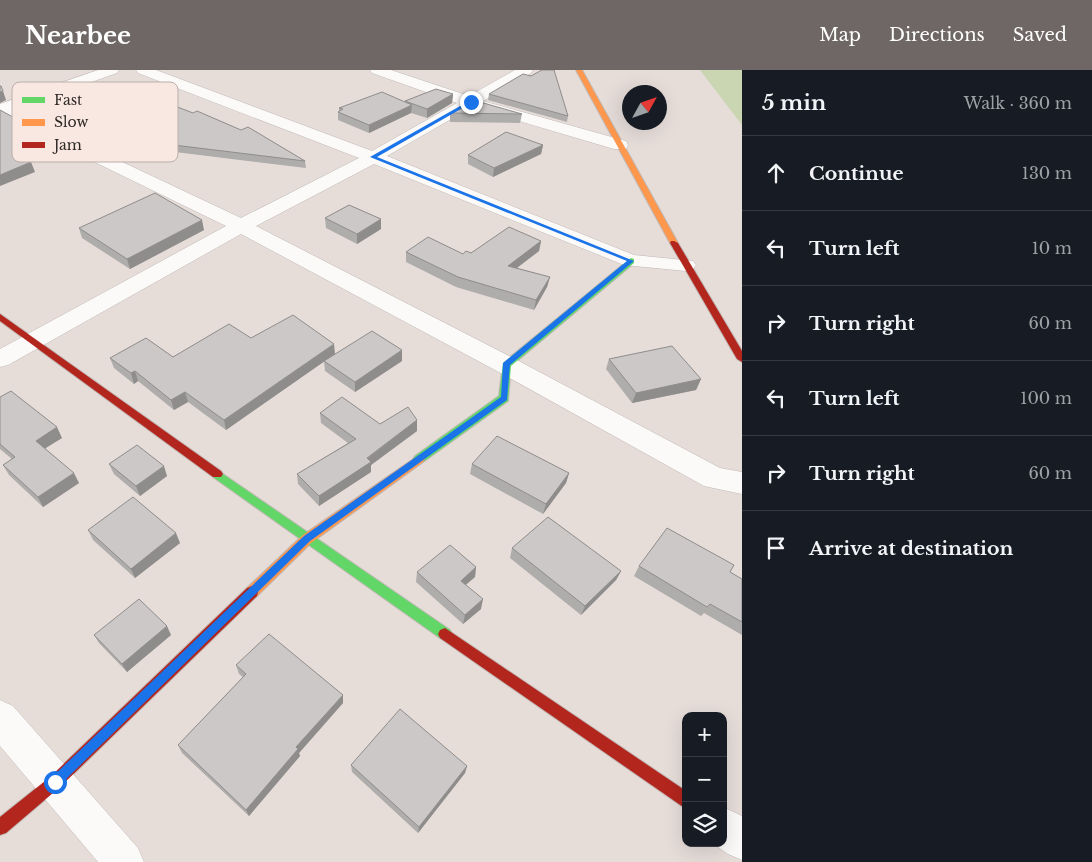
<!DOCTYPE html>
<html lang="en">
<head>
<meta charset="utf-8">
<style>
  :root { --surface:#171b24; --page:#20242c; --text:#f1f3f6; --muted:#9ea1a6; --line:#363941; --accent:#6e6765 }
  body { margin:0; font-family:"Libre Baskerville",serif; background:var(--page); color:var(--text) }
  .controls { position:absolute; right:15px; bottom:15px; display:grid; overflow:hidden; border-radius:10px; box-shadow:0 5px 20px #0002 }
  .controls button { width:45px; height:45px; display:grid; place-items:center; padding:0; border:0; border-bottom:1px solid var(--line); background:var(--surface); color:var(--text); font:25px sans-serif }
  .compass { position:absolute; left:622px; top:15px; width:45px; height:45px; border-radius:50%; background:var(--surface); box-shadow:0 5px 20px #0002; rotate:50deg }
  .stop { position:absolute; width:15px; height:15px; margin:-11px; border:4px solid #1a73e8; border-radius:50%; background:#fff }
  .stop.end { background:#1a73e8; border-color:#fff; box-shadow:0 1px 5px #0008 }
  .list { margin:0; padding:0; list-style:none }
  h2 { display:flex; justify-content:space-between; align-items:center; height:65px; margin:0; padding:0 20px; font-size:21px }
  h2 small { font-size:16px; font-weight:400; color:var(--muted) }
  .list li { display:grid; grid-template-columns:32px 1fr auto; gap:15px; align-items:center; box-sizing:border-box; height:75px; padding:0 20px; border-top:1px solid var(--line) }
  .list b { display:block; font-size:19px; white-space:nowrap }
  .list em { font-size:16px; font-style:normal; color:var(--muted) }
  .icon { flex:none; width:28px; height:28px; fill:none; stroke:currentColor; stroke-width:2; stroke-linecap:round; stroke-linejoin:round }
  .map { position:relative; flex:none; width:742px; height:792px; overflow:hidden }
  header { display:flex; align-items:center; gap:30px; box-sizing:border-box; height:70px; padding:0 25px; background:var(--accent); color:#fff }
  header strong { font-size:24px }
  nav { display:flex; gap:28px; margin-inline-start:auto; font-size:18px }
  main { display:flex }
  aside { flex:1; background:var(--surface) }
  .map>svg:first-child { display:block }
  .green { fill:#c9d6b1 }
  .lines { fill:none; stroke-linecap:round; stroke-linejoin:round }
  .street-casing { stroke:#c1b9b6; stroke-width:1 }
  .fast-casing { stroke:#c1b9b6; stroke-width:2 }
  .slow-casing { stroke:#c1b9b6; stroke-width:2 }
  .jam-casing { stroke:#c1b9b6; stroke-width:2 }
  .street { fill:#fbfaf9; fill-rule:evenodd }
  .fast { fill:#63d668; fill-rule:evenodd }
  .slow { fill:#ff974d; fill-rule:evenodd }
  .jam { fill:#b3261e; fill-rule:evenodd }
  .wall { fill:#afacac }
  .shaded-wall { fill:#8f8c8c }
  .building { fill:#ccc8c8; stroke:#8f8c8c }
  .route { fill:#1a73e8 }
  .key { fill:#f8e8e1; stroke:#bbaea9; stroke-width:1 }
  .key-label { font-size:14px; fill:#2e2826 }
</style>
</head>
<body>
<header>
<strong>Nearbee</strong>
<nav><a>Map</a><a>Directions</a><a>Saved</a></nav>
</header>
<main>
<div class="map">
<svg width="742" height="792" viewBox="0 0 742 792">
  <rect width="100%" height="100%" fill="#e6ddd9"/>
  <path class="green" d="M 700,0 L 742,0 L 742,55 Z"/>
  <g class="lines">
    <g class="street-casing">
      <g id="street">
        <path d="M 98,0 L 119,0 L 117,3 L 12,40 L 241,148 L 359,88 L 138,3 L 136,0 L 156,0 L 372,81 L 457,33 L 372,3 L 370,0 L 391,0 L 469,26 L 515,0 L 533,0 L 531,3 L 483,31 L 626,71 L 628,75 L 626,79 L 614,79 L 472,37 L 387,86 L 634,185 L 693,191 L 696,195 L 693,199 L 686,201 L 624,195 L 374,94 L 256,156 L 515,289 L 720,398 L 742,402 L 742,424 L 704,416 L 497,301 L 241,164 L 8,295 L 0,297 L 0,279 L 226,156 L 0,46 L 0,34 Z"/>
        <path d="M 0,630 L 13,636 L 138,778 L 144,792 L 98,792 L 0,676 Z"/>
        <path d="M 723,737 L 742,746 L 742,790 L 728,784 L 712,773 L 723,773 Z"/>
      </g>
    </g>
    <g class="fast-casing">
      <g id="fast">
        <path d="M 631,188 L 634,189 L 634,193 L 511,296 L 508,331 L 423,392 L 415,392 L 413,389 L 415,386 L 499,326 L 503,293 Z"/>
        <path d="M 217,400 L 450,560 L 452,564 L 450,568 L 445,570 L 440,568 L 213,407 L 211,404 L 213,401 Z"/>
      </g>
    </g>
    <g class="slow-casing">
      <g id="slow">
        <path d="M 576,0 L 582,0 L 678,173 L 677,175 L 674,175 L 670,173 Z"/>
        <path d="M 419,385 L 425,389 L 423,392 L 311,473 L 257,526 L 252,528 L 247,526 L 246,522 L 247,518 L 303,465 Z"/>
      </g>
    </g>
    <g class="jam-casing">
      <g id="jam">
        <path d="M 671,171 L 674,171 L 678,173 L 742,281 L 742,292 L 737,289 L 670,173 Z"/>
        <path d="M 0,244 L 221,401 L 223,404 L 221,407 L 213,407 L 0,251 Z"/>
        <path d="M 252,516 L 257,518 L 258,522 L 257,526 L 60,717 L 6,763 L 0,765 L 0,747 L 50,707 L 247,518 Z"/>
        <path d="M 445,558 L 686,721 L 686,739 L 440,568 L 438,564 L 440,560 Z"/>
      </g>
    </g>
    <use href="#street" class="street"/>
    <use href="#fast" class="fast"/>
    <use href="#slow" class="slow"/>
    <use href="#jam" class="jam"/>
  </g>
  <g class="wall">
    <path d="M 453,24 L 452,33 L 427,48 L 411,43 L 369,63 L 338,50 L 338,42 L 339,41 L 339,38 L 405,32 L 405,31 Z"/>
    <path d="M 489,24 L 568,46 L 567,52 L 488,30 Z"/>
    <path d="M 79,29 L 305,91 L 306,98 L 159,80 L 119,60 L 118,52 L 81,36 Z"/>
    <path d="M 450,43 L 522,44 L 520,53 L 450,52 Z"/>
    <path d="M 543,75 L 541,84 L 493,107 L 468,94 L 468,85 Z"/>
    <path d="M 325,148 L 381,159 L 357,174 L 326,158 Z"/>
    <path d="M 79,158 L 204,160 L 130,199 L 82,168 Z"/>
    <path d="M 541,171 L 539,181 L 517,198 L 550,207 L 547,217 L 534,240 L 456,217 L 406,192 L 406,182 L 463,184 Z"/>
    <path d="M 251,268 L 335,284 L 402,280 L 402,291 L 355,322 L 325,301 L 324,291 L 226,360 L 188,332 L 174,340 L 138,311 L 134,314 L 114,298 L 110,288 L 173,287 Z"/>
    <path d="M 609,289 L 701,309 L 696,320 L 632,333 L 606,299 Z"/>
    <path d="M 0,327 L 62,368 L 45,378 L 79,413 L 43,437 L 9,405 L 3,395 L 12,389 L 0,379 Z"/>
    <path d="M 320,343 L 380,354 L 417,350 L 417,361 L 371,395 L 371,402 L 319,436 L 298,414 L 297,404 L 348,373 L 321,353 Z"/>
    <path d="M 109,394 L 167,406 L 140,426 L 114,404 Z"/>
    <path d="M 472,394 L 569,403 L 566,413 L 543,444 L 470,404 Z"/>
    <path d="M 88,460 L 180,473 L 135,508 L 93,470 Z"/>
    <path d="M 512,478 L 621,501 L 616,510 L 581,545 L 510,488 Z"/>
    <path d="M 639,496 L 730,502 L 742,509 L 742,565 L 704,543 L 701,546 L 634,506 Z"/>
    <path d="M 476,497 L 475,507 L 466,515 L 481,539 L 463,554 L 416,512 L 417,502 Z"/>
    <path d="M 94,565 L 171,565 L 127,602 L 99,573 Z"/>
    <path d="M 236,595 L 343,625 L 343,633 L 299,683 L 300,686 L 249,746 L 182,683 L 178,675 L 243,607 L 239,604 Z"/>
    <path d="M 351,695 L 467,696 L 465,703 L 418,763 L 352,702 Z"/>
  </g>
  <g class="shaded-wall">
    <path d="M 3,21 L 6,30 L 0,33 L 0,22 Z"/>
    <path d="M 453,24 L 452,33 L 427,48 L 427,39 Z"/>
    <path d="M 412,35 L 411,43 L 369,63 L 369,55 Z"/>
    <path d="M 543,75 L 541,84 L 493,107 L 494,98 Z"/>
    <path d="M 31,92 L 35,102 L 0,116 L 0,105 Z"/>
    <path d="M 381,149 L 381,159 L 357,174 L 357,164 Z"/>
    <path d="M 202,150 L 204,160 L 130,199 L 127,189 Z"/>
    <path d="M 541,171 L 539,181 L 506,206 L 508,196 Z"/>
    <path d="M 550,207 L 547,217 L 534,240 L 536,230 Z"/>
    <path d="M 334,274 L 335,284 L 226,360 L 224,350 Z"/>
    <path d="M 402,280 L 402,291 L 355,322 L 355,312 Z"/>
    <path d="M 135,301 L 138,311 L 134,314 L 131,303 Z"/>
    <path d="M 701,309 L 696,320 L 632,333 L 636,323 Z"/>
    <path d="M 185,322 L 188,332 L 174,340 L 171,330 Z"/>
    <path d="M 417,350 L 417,361 L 371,395 L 371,402 L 319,436 L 319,426 Z"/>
    <path d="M 57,357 L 62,368 L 41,381 L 36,371 Z"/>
    <path d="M 164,396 L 167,406 L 140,426 L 136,416 Z"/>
    <path d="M 74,403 L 79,413 L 43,437 L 38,427 Z"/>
    <path d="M 569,403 L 566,413 L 543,444 L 546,434 Z"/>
    <path d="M 176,463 L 180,473 L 135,508 L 131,499 Z"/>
    <path d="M 476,497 L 475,507 L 459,520 L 461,511 Z"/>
    <path d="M 621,501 L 616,510 L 581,545 L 585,536 Z"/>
    <path d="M 483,529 L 481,539 L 463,554 L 465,545 Z"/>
    <path d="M 167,556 L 171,565 L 127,602 L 122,594 Z"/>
    <path d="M 343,625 L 343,633 L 299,683 L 300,686 L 249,746 L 246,740 L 296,677 Z"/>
    <path d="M 467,696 L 465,703 L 418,763 L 419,757 Z"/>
  </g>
  <g class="building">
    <path d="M 542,0 L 554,0 L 568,46 L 489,24 L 523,4 L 531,6 Z"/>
    <path d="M 118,14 L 193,43 L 197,41 L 241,60 L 248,57 L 305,91 L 157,73 L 117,53 L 125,49 L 79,29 Z"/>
    <path d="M 0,16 L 1,16 L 3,21 L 0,22 Z"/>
    <path d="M 436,19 L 453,24 L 427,39 L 405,31 Z"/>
    <path d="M 382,22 L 412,35 L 369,55 L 338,42 L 343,39 L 339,38 Z"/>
    <path d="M 473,30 L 522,44 L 450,43 Z"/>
    <path d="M 0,40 L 13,47 L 31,92 L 0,105 Z"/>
    <path d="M 506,62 L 543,75 L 494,98 L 468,85 Z"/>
    <path d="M 155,123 L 202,150 L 127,189 L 79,158 Z"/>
    <path d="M 349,135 L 381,149 L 357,164 L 325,148 Z"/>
    <path d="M 509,157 L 541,171 L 508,196 L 550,207 L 536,230 L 458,207 L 406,182 L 428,167 L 463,184 L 466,181 L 471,183 Z"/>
    <path d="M 293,245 L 334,274 L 224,350 L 185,322 L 171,330 L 135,301 L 131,303 L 110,288 L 146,268 L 173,287 L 229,254 L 251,268 Z"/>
    <path d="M 372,261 L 402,280 L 355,312 L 324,291 Z"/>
    <path d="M 672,276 L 701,309 L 636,323 L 609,289 Z"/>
    <path d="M 11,321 L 57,357 L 36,371 L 74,403 L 38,427 L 3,395 L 15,387 L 0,374 L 0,327 Z"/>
    <path d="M 342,327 L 380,354 L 408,337 L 417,350 L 367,388 L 371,392 L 319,426 L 297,404 L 356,369 L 320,343 Z"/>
    <path d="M 497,366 L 569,403 L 546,434 L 472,394 Z"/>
    <path d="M 137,375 L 164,396 L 136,416 L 109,394 Z"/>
    <path d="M 133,427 L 176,463 L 131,499 L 88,460 Z"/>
    <path d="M 548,447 L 621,501 L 585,536 L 512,478 Z"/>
    <path d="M 667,458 L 734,495 L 730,502 L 742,509 L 742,552 L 710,534 L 707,537 L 639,496 Z"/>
    <path d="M 450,475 L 476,497 L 461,511 L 483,529 L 465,545 L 417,502 Z"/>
    <path d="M 139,529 L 167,556 L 122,594 L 94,565 Z"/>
    <path d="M 269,564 L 343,625 L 296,677 L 298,679 L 246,740 L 178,675 L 246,604 L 236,595 Z"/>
    <path d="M 400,639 L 467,696 L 419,757 L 351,695 Z"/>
  </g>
  <path class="route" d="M 469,31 L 473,32 L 377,87 L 634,191 L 510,295 L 507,330 L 310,471 L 59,716 L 55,717 L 51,716 L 49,712 L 51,708 L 304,466 L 501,327 L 503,293 L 627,191 L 370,87 Z"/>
  <rect x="12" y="12" width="166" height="80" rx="8" class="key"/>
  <rect x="22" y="27" width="23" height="6" fill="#63d668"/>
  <rect x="22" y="49" width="23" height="7" fill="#ff974d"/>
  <rect x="22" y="72" width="23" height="6" fill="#b3261e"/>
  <g class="key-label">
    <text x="54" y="35">Fast</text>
    <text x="54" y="57">Slow</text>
    <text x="54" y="80">Jam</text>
  </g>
</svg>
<div class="controls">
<button>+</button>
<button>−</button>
<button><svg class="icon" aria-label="layers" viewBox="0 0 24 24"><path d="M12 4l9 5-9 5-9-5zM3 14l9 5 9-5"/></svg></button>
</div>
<svg class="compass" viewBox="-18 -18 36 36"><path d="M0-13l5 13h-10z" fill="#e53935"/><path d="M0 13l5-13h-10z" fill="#9ea1a6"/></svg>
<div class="stop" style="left:55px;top:712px"></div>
<div class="stop end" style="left:471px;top:32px"></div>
</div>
<aside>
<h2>5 min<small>Walk · 360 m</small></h2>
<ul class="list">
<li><svg class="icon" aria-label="ahead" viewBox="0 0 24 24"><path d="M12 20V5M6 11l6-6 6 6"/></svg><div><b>Continue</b></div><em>130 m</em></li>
<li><svg class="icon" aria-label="left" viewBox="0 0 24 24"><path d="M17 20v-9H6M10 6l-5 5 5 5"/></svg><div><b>Turn left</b></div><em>10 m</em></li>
<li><svg class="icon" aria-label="right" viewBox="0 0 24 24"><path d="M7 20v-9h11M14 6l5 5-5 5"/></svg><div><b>Turn right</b></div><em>60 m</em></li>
<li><svg class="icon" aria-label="left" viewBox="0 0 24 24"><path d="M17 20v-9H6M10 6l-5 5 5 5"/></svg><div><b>Turn left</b></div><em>100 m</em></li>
<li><svg class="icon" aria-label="right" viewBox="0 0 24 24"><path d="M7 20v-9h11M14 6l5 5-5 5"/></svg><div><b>Turn right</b></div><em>60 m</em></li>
<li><svg class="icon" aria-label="arrive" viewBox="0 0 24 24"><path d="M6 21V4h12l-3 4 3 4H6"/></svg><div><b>Arrive at destination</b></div></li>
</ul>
</aside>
</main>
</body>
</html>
